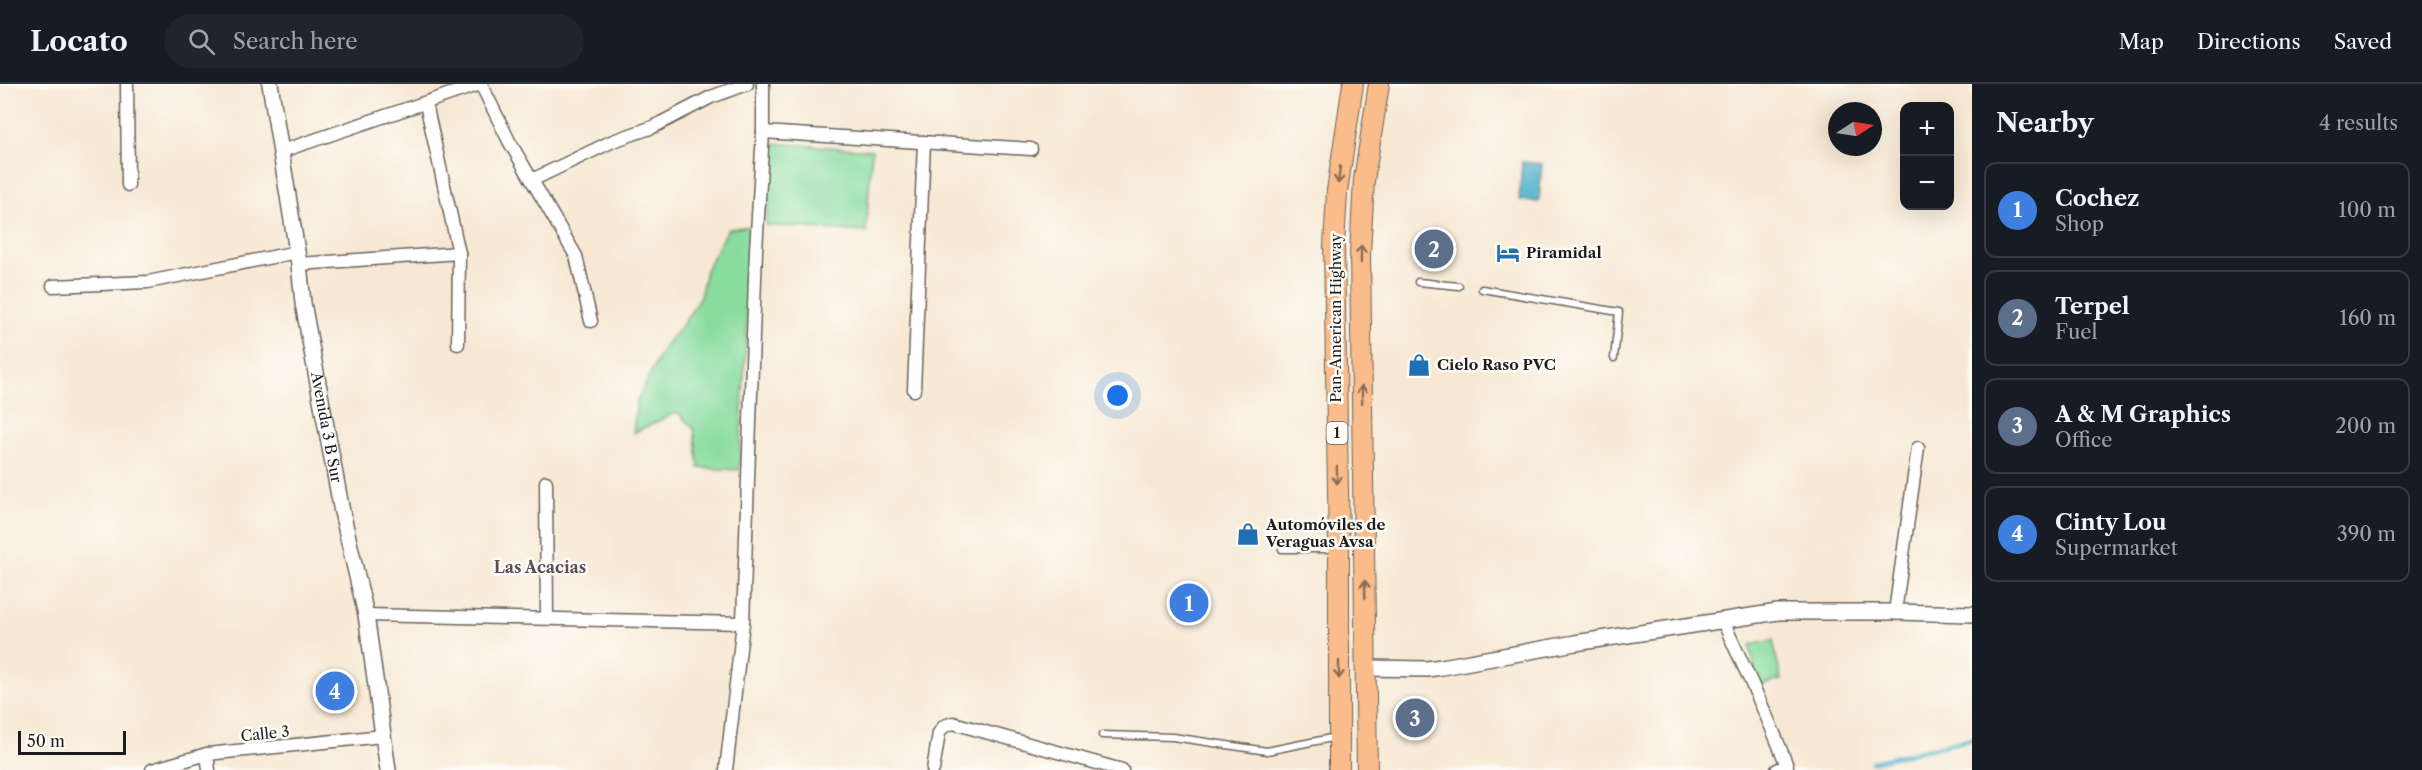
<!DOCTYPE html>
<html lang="en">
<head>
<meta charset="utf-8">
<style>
  :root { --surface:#171b24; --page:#20242c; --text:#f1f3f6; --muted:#9ea1a6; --line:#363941; --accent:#1f6fb2 }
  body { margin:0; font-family:"Libre Caslon Text",serif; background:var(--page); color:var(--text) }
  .controls { position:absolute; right:18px; top:18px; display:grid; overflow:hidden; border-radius:12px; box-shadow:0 6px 24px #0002 }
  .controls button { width:54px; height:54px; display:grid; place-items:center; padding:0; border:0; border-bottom:2px solid var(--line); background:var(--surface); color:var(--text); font:30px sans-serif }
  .compass { position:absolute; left:1828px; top:18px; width:54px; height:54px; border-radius:50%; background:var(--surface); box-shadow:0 6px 24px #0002; rotate:78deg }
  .scale { position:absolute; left:18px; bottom:15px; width:108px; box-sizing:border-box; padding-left:6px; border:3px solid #1c1c1c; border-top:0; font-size:16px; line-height:21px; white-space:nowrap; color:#1c1c1c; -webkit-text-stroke:4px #fdfcf7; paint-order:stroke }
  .you { position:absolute; left:1118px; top:312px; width:21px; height:21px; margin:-15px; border:4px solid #fff; border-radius:50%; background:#1a73e8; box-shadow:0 0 0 9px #1a73e833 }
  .badge { display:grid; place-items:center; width:39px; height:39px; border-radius:50%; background:var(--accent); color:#fff; font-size:20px; font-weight:700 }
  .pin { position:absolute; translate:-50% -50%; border:3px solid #fff; box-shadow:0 2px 6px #0006 }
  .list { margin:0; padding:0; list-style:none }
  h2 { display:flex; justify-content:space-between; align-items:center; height:78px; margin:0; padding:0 24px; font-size:26px }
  h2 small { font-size:20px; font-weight:400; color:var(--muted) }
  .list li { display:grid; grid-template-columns:39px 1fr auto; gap:18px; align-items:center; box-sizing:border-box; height:96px; margin:0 12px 12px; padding:0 12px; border:2px solid var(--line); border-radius:12px }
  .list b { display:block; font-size:22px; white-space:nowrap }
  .list p { margin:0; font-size:20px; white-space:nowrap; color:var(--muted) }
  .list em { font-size:20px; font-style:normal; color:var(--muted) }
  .icon { flex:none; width:33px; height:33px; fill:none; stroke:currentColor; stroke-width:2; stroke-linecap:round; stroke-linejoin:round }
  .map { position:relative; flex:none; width:1972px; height:686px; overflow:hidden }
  header { display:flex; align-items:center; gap:36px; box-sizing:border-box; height:84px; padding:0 30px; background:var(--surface); border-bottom:2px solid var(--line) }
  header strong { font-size:28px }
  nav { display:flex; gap:33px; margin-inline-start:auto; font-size:21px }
  .search { width:420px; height:54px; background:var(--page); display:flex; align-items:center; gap:15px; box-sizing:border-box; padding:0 21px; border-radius:33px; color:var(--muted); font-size:22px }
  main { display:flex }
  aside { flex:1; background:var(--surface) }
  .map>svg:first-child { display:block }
  .green { fill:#88dc9e; stroke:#527c5d; stroke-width:1.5 }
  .water { fill:#48aec7; stroke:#326572; stroke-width:1.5 }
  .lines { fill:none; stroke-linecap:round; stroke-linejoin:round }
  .stream { stroke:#48aec7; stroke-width:4.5 }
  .service-casing { stroke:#69635c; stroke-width:9 }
  .minor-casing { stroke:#69635c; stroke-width:15 }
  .tertiary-casing { stroke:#69635c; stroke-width:18 }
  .trunk-casing { stroke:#69635c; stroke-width:22 }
  .service { stroke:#fff; stroke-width:6 }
  .minor { stroke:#fff; stroke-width:12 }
  .tertiary { stroke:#fff; stroke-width:15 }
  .trunk { stroke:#fabc8b; stroke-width:20 }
  .oneway { stroke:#8b6c54 }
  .labels { text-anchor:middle; stroke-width:5; stroke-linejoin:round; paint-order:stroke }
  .shield { fill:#fdfcf7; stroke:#605f5e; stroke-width:1.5 }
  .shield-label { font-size:14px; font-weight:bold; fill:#1c1c1c }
  .poi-label { font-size:15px; font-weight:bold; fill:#1c1c1c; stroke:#fdfcf7; text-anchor:start }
  .street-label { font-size:15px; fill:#1c1c1c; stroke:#fdfcf7 }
  .neighbourhood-label { font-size:16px; font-weight:bold; fill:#5d4d59; stroke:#fdfcf7 }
</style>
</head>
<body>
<header>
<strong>Locato</strong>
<div class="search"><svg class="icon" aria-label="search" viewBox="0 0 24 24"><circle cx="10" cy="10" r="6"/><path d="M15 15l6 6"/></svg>Search here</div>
<nav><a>Map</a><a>Directions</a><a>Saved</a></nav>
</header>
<main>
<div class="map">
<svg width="1972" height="686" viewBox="0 0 1972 686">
  <rect width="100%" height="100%" fill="#fdfcf7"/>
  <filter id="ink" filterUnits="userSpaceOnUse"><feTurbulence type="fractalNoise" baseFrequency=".0167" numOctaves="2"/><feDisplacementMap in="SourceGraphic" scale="12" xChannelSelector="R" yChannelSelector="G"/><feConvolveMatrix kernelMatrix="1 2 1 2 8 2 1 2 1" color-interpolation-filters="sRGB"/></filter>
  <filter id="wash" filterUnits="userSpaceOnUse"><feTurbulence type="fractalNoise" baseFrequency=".008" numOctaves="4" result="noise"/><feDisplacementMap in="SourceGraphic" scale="24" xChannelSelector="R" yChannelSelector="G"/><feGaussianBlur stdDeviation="1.35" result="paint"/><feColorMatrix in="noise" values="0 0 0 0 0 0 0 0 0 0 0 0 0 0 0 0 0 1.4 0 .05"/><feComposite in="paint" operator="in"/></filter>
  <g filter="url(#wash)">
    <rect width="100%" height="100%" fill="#f7e8d3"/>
    <g class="green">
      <path d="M 772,59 L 872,66 L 866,148 L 766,141 Z"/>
      <path d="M 752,142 L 739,386 L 699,384 L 694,345 L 677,328 L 633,349 L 637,317 L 663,264 L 684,239 L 700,213 L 706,186 L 728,145 Z"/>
      <path d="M 1773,556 L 1781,596 L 1758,601 L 1750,561 Z"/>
    </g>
    <path class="water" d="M 1522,78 L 1542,80 L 1539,118 L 1519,116 Z"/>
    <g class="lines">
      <path class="stream" d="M 1872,678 L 1972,655"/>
    </g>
  </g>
  <g filter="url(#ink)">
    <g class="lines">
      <g class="service-casing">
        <g id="service">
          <path d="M 1418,198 L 1459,202"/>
          <path d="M 1482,205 L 1619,228 L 1614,274"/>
          <path d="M 1282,465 L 1335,465"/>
          <path d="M 1102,651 L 1173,653 L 1267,667 L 1336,653"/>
        </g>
      </g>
      <g class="minor-casing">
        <g id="minor">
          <path d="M 127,0 L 128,101"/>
          <path d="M 481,0 L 509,57 L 576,172 L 591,237"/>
          <path d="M 426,20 L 459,169 L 458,260"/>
          <path d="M 763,48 L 1031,65"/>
          <path d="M 282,67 L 480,0"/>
          <path d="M 532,96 L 613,57 L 653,43 L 711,13 L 747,0"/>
          <path d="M 299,180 L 459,169"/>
          <path d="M 53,202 L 148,198 L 297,168"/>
          <path d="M 914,306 L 924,58"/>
          <path d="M 546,398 L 547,534"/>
          <path d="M 1895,528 L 1918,364"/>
          <path d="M 366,531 L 743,539"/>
          <path d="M 1722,535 C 1744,584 1768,631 1787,682 L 1777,686"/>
          <path d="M 207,670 L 209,686"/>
          <path d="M 152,686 L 207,670 L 383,652"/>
          <path d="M 726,686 L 743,539 L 756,166 L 763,48 L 763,0"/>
          <path d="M 933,686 L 939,649 L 944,642 L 953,639 L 1122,686"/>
        </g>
      </g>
      <g class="tertiary-casing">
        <g id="tertiary">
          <path id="s1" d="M 270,0 L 299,180 L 303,219 L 342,428 L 366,531 L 388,686"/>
          <path d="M 1366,584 L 1427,585 L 1442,583 L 1575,559 L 1778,528 L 1895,528 L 1972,530"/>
        </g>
      </g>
      <g class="trunk-casing">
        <g id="trunk">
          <path d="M 1339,686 L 1339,466 L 1334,162 L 1337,107 L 1353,0"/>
          <path d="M 1367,686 L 1360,170 L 1364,96 L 1379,0"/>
        </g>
      </g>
      <use href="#service" class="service"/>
      <use href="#minor" class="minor"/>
      <use href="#tertiary" class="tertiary"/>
      <use href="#trunk" class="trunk"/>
    </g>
    <defs><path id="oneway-shaft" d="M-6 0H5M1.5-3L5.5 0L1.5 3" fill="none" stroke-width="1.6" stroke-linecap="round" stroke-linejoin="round" transform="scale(1.5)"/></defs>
    <g class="oneway">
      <use href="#oneway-shaft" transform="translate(1339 91) rotate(97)"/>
      <use href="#oneway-shaft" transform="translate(1361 170) rotate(-89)"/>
      <use href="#oneway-shaft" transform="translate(1362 310) rotate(-91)"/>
      <use href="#oneway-shaft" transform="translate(1337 391) rotate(89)"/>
      <use href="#oneway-shaft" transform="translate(1365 505) rotate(-91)"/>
      <use href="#oneway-shaft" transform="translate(1339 586) rotate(90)"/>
    </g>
  </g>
  <defs>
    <g id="hotel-bare" transform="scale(1.8)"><path d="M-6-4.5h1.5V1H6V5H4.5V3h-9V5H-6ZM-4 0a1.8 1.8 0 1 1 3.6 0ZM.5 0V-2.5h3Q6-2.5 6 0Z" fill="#1f6fb2" stroke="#fdfcf7" stroke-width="2.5" paint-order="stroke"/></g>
    <g id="shop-bare" transform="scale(1.8)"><path d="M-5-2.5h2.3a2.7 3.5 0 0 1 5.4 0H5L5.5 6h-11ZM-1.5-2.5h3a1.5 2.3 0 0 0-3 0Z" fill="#1f6fb2" stroke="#fdfcf7" stroke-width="2.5" paint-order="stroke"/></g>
  </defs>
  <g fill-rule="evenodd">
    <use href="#hotel-bare" x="1508" y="169"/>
    <use href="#shop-bare" x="1419" y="281"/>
    <use href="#shop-bare" x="1248" y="450"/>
  </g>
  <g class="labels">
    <rect class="shield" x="1326.5" y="338" width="21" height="22" rx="4.5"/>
    <g class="shield-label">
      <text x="1337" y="354">1</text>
    </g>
    <g class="poi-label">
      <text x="1526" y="174">Piramidal</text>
      <text x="1437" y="286">Cielo Raso PVC</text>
      <text x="1266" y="446">Automóviles de<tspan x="1266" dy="17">Veraguas Avsa</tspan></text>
    </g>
    <g class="street-label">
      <text transform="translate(1336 234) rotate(-90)" y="5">Pan-American Highway</text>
      <text dy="5" stroke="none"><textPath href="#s1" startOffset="348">Avenida 3 B Sur</textPath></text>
      <text transform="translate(265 650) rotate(-6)" y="5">Calle 3</text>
    </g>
    <g class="neighbourhood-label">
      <text x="540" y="489">Las Acacias</text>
    </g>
  </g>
</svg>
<div class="controls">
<button>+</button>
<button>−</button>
</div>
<svg class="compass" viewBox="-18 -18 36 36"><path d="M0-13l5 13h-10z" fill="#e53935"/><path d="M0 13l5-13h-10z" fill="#9ea1a6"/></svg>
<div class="scale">50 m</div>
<div class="you"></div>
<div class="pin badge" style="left:1189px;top:519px;background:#3f7fe0">1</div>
<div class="pin badge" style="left:1434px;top:165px;background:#5c6f8a">2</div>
<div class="pin badge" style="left:1415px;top:634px;background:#5c6f8a">3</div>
<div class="pin badge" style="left:335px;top:607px;background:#3f7fe0">4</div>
</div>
<aside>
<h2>Nearby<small>4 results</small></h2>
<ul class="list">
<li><span class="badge" style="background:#3f7fe0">1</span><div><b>Cochez</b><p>Shop</p></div><em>100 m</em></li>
<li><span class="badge" style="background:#5c6f8a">2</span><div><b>Terpel</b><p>Fuel</p></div><em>160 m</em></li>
<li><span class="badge" style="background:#5c6f8a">3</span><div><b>A &amp; M Graphics</b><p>Office</p></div><em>200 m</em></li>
<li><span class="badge" style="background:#3f7fe0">4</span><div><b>Cinty Lou</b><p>Supermarket</p></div><em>390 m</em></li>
</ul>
</aside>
</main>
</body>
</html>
